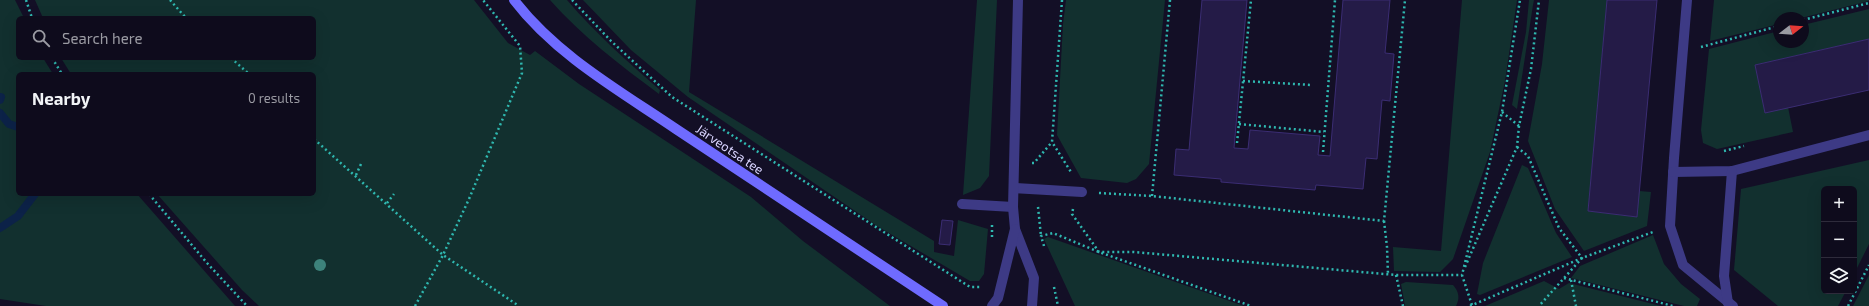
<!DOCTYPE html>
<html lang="en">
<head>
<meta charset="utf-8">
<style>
  :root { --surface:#0e0b1c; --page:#171425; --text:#f1f3f6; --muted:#9b9ba3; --line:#2e2b3b }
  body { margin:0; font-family:"Exo 2",sans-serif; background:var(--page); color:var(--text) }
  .controls { position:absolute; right:12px; bottom:12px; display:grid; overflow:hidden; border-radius:6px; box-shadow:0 4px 16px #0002 }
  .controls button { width:36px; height:36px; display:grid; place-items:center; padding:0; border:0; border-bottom:1px solid var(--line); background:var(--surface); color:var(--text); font:20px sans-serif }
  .compass { position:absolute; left:1773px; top:12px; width:36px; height:36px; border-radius:50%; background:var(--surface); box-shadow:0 4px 16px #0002; rotate:73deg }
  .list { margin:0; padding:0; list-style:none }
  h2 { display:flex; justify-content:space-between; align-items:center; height:52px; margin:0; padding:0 16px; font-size:17px }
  h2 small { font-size:13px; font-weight:400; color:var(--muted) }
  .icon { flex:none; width:22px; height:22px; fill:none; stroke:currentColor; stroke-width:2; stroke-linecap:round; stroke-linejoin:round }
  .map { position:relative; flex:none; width:1869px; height:306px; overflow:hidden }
  .search { position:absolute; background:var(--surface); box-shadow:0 4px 16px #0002; left:16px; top:16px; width:300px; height:44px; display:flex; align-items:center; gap:10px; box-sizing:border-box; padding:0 14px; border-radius:6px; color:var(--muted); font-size:15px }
  .panel { position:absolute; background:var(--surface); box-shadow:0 4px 16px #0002; left:16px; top:72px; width:300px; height:124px; border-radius:6px }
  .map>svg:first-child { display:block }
  .green { fill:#12302f }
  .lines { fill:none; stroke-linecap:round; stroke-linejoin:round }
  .stream { stroke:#0c2248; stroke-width:8 }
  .building { fill:#241b47; stroke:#3b2d73 }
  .path { stroke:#2fb8b0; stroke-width:2.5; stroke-dasharray:2 3; stroke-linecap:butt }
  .service { stroke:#3d3a85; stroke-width:10 }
  .minor { stroke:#3d3a85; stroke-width:10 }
  .secondary { stroke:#6f6bff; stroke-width:10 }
  .tree { fill:#3d827b }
  .labels { text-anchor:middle; stroke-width:3.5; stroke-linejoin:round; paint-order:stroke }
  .street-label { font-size:13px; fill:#d9d4ff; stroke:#130f26 }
</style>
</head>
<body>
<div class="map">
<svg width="1869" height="306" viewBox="0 0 1869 306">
  <rect width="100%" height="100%" fill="#130f26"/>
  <g class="green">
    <path d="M 0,0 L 15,0 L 24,18 L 18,18 L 18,58 L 43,58 L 53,74 L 18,74 L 18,194 L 137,194 L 235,306 L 46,306 L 0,299 Z"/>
    <path d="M 35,0 L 474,0 L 508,43 L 530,55 L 535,51 L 579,84 L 751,197 L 803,241 L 890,306 L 259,306 L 242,290 L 157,194 L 314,194 L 314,74 L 71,74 L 61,58 L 314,58 L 314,18 L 43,18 Z"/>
    <path d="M 550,0 L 567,0 C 595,33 628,62 660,90 L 659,94 C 620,65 582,36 550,0 Z"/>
    <path d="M 583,0 L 696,0 L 689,92 L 934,241 L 934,252 L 954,256 L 958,220 L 988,229 L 984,274 L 979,281 L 970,281 L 877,226 L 688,97 L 631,50 Z"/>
    <path d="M 977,0 L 997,0 L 989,176 L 980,188 L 963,195 Z"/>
    <path d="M 1066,0 L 1165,0 L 1149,164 L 1136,179 L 1127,183 L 1081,178 L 1057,135 L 1063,24 Z"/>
    <path d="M 1462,0 L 1517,0 L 1505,81 L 1490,152 L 1453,259 L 1440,272 L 1394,271 L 1393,247 L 1441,251 Z"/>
    <path d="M 1529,0 L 1534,0 L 1533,5 L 1517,109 L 1512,105 L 1526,32 Z"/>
    <path d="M 1549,0 L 1607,0 L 1588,211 L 1637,217 L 1639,191 L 1651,192 L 1647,226 L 1584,251 L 1555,209 L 1528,141 L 1542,64 Z"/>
    <path d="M 1714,0 L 1869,0 L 1869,1 L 1801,18 L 1779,18 L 1779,24 L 1710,41 Z"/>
    <path d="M 1869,9 L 1869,39 L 1755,65 L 1765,112 L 1788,107 L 1793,132 L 1717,149 L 1703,143 L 1701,130 L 1709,49 L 1779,31 L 1779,42 L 1803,42 L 1803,25 Z"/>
    <path d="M 1869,160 L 1869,244 L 1854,274 L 1854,189 L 1824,189 L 1824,291 L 1846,291 L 1838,306 L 1778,306 L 1734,270 L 1741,189 Z"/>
    <path d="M 1522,165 L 1528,168 L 1556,233 L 1572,257 L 1480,295 L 1477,294 L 1483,263 Z"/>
    <path d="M 1653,235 L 1664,264 L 1681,284 L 1700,299 L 1697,306 L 1684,306 L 1571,278 L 1580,266 Z"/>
    <path d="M 1048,237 L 1244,306 L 1075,306 L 1044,239 Z"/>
    <path d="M 1869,275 L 1869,306 L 1853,306 Z"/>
    <path d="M 1544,281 L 1559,289 L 1569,283 L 1661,306 L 1485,306 Z"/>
    <path d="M 1406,282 L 1453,285 C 1459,292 1460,298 1456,306 L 1405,306 L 1401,284 Z"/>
  </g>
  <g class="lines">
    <g class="stream">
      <path d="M 0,100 L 1,97"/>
      <path d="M 0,113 L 9,124 L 18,127"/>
      <path d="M 0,228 L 18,216 L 35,194"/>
    </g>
  </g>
  <g class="building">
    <path d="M 1202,0 L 1247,0 L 1234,148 L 1248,149 L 1250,130 L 1320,136 L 1318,155 L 1330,156 L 1343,0 L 1390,0 L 1385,53 L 1394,54 L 1390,101 L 1382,100 L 1377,159 L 1366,158 L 1363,189 L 1316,185 L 1315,190 L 1221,182 L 1221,179 L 1174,175 L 1176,149 L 1189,150 Z"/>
    <path d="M 1607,0 L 1657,0 L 1637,217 L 1588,211 Z"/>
    <path d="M 1869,39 L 1869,90 L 1765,113 L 1755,65 Z"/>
    <path d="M 942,220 L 953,221 L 950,245 L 939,244 Z"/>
  </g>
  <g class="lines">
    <g class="path">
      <path d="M 26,0 L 32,18"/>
      <path d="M 170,0 L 186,18"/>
      <path d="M 572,0 L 611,41 L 672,97 L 970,287 L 982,287"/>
      <path d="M 1062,0 L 1052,142 L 1071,172"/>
      <path d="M 1803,20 L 1869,3"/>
      <path d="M 1701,47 L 1779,26"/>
      <path d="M 52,58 L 62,74"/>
      <path d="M 231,58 L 249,74"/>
      <path d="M 1243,81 L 1312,85"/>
      <path d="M 1502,112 L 1519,126"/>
      <path d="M 1239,124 L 1324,132"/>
      <path d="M 314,139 L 443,255 L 519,306"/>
      <path d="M 1237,143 L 1251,0"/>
      <path d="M 1517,147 L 1528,156 L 1559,228 L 1582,258 L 1539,306"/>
      <path d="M 1724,151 L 1744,146"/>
      <path d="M 1323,152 L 1335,0"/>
      <path d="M 1032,163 L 1034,163 L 1052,142"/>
      <path d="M 356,175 L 361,164"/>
      <path d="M 1099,193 L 1152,196 L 1384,221 L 1405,0"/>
      <path d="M 149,194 L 207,263 L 247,306"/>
      <path d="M 1152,196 L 1170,0"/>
      <path d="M 387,203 L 394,194"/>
      <path d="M 1038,207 L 1041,236"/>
      <path d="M 1073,209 L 1072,214 L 1099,252 L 1134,252 L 1396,275 L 1462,275"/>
      <path d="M 1384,221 L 1387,247 L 1388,275"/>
      <path d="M 992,237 L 992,224"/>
      <path d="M 1044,246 L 1041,236 L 1053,233 L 1099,252 L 1251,306"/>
      <path d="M 1465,267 L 1517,147 L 1519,126 L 1531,69 L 1539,0"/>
      <path d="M 1396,275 L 1403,306"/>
      <path d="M 1564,278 L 1673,306"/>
      <path d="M 1571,280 L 1576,306"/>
      <path d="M 1054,287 L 1058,306"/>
      <path d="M 1472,305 L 1462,275 L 1502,112 L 1520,0"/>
      <path d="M 415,306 L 443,255 L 469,199 L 522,73 L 520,46 L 483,0"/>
      <path d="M 1470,306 L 1582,258 L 1653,232"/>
      <path d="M 1848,306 L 1869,265"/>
    </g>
    <g class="service">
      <path d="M 1014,188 L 1082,192"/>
      <path d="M 962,204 L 1013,207"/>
    </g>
    <g class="minor">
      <path d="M 1018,0 L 1013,207 L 1015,229 L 1034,278 L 1032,306"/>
      <path d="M 1687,0 L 1674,158 L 1670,226 L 1683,265 L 1733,306"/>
      <path d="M 1673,172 L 1732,171 L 1869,135"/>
      <path d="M 1728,303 L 1724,276 L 1732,171"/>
      <path d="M 992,306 L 998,298 L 1015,229"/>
    </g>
    <path class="secondary" d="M 514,0 C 556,55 620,91 676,129 C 765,189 854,248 943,306"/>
  </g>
  <circle class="tree" cx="320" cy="265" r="6"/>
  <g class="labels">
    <g class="street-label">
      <text transform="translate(730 149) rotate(34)" y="5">Järveotsa tee</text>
    </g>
  </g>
</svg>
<div class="controls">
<button>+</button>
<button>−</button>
<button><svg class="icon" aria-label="layers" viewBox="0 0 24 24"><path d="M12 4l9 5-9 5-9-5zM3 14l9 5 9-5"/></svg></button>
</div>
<svg class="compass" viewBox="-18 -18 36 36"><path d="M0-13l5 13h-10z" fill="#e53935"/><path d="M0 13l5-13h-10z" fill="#9b9ba3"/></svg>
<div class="search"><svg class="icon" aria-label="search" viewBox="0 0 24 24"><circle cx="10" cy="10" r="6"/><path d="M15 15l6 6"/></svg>Search here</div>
<section class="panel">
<h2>Nearby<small>0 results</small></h2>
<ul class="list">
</ul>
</section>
</div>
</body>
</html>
